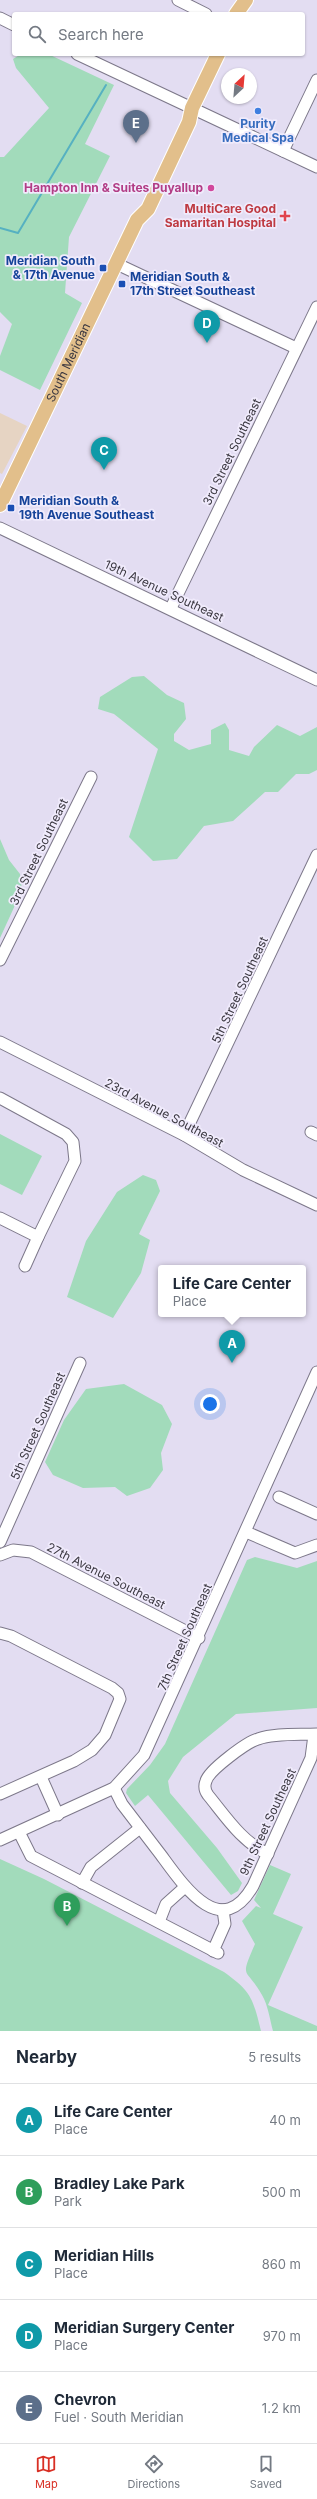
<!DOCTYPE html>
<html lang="en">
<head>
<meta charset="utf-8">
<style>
  :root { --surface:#fff; --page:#f2f2f3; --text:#1f2937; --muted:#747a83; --line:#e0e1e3; --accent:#d93025 }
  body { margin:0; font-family:Inter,sans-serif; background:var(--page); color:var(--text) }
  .compass { position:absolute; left:221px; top:68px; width:36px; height:36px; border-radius:50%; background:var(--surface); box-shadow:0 1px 3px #0004; rotate:26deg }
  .you { position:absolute; left:210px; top:1404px; width:14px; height:14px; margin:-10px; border:3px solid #fff; border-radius:50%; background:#1a73e8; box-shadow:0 0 0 6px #1a73e833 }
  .badge { display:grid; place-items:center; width:26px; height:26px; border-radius:50%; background:var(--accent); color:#fff; font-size:13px; font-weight:700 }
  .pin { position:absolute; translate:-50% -33px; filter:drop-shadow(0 1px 2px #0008) }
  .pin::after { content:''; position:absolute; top:21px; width:14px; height:12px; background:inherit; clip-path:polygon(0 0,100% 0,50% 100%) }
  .popup { position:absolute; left:158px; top:1265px; width:148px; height:52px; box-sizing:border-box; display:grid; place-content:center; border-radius:4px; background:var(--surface); filter:drop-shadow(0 1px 3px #0005); font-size:13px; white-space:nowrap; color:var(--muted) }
  .popup b { font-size:15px; color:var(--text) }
  .popup::after { content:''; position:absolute; left:50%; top:100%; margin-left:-8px; border:8px solid transparent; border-top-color:var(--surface) }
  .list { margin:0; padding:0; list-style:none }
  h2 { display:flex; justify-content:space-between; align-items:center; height:52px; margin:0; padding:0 16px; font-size:17px }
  h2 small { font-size:13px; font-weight:400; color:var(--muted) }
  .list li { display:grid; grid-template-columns:26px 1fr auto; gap:12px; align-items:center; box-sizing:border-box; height:72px; padding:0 16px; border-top:1px solid var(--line) }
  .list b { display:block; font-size:15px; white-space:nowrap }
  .list p { margin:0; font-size:13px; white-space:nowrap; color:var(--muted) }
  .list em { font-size:13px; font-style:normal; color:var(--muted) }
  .icon { flex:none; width:22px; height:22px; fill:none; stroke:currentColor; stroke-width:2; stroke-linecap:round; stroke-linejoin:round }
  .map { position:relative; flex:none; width:317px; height:2031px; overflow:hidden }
  .search { position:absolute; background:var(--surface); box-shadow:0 1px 3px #0004; left:12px; right:12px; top:12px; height:44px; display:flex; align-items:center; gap:10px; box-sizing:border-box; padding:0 14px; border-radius:4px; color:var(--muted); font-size:15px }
  .sheet { height:412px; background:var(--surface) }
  nav { display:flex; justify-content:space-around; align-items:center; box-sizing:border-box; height:56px; border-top:1px solid var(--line); background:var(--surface); font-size:11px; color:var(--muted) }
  nav a { display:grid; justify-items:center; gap:2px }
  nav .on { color:var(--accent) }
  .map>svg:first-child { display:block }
  .education { fill:#e6d4c3 }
  .green { fill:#a2dbbb }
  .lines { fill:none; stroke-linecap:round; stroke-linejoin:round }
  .stream { stroke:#56b1c1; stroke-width:2 }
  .minor-casing { stroke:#7d788a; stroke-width:13 }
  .major-casing { stroke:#fff; stroke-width:16 }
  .minor { stroke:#fff; stroke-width:11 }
  .major { stroke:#e2bf8b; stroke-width:14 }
  .shop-dot { fill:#3f7fe0; stroke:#f0ebfc; stroke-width:1.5 }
  .hotel-dot { fill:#d1479c; stroke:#f0ebfc; stroke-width:1.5 }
  .health-dot { fill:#e0444e; stroke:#f0ebfc; stroke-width:1.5 }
  .transit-dot { fill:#1a4fb4; stroke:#f0ebfc; stroke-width:1.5 }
  .labels { text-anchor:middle; stroke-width:3.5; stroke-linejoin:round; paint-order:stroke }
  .shop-label { font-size:12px; font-weight:bold; fill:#366cbe; stroke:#f0ebfc }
  .hotel-label { font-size:12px; font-weight:bold; fill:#b23c85; stroke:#f0ebfc; text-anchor:end }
  .health-label { font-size:12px; font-weight:bold; fill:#be3a42; stroke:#f0ebfc; text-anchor:end }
  .transit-label { font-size:12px; font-weight:bold; fill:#164399; stroke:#f0ebfc; text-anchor:start }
  .street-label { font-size:12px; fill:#3b3841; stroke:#f0ebfc }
</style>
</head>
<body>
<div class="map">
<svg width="317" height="2031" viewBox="0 0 317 2031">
  <rect width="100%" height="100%" fill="#e3ddf2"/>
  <path class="education" d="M 0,413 L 27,426 L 2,474 L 0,473 Z"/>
  <g class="green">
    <path d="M 21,54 L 48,54 L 114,85 L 85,144 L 110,156 L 69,237 L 65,293 L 82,303 L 40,390 L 0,370 L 0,356 L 12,324 L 0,312 L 0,157 L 4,157 L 49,108 L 16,68 L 13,59 Z"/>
    <path d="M 144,676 L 167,695 L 184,703 L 186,719 L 174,734 L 174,741 L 189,750 L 211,744 L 211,730 L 225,723 L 229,730 L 229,750 L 249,756 L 254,747 L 277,725 L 300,736 L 317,727 L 317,770 L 309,774 L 296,774 L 278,792 L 265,792 L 233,821 L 204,826 L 177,859 L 153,861 L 129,837 L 158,749 L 114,714 L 98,709 L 100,697 L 132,677 Z"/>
    <path d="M 0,839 L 9,860 L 20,874 L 22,890 L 0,938 Z"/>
    <path d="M 0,1134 L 42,1156 L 22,1195 L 0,1184 Z"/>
    <path d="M 143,1175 L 156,1180 L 160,1191 L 139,1234 L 150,1240 L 141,1273 L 113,1318 L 67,1297 L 86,1241 L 117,1192 Z"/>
    <path d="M 124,1384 L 162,1405 L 172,1424 L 161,1453 L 163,1470 L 150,1488 L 127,1496 L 115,1487 L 83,1488 L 53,1475 L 45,1462 L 64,1420 L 86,1389 Z"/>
    <path d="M 255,1557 L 297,1568 L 317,1561 L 317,1708 L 236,1714 L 183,1757 L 168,1781 L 170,1793 L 217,1848 L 242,1883 L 238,1891 L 231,1895 L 148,1795 L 135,1806 L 126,1793 L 127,1789 L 150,1765 L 165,1744 L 247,1560 Z"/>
    <path d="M 0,1859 L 44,1879 L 224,1972 C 252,1992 253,1999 261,2031 L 0,2031 Z"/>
    <path d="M 270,1865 L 291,1874 L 273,1914 L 303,1927 L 268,2005 L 317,2026 L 317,2031 L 273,2031 C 270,2020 268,2005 262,1995 C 246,1966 239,1981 255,1944 L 242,1921 L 256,1906 L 261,1908 L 254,1900 Z"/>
  </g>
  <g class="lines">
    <path class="stream" d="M 0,228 L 18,233 L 106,85"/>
    <g class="minor-casing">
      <g id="minor">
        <path d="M 178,0 L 206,14"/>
        <path d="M 0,18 L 14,25"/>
        <path d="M 77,54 L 317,167"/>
        <path d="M 283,151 L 317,80"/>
        <path d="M 117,264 L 296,348"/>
        <path d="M 0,528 L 317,680"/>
        <path d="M 171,608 L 317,307"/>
        <path d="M 0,960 L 91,777"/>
        <path d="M 0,1042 L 184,1135 L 243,1170 L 317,1205"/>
        <path d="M 0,1098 L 66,1134 L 73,1142 L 75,1161 L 38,1237 L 0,1218"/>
        <path d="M 311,1132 L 317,1135"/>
        <path d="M 184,1135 L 317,855"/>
        <path d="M 25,1266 L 38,1237"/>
        <path d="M 279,1497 L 317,1514"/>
        <path d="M 246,1532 L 295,1553 L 317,1545"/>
        <path d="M 0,1542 L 80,1363"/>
        <path d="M 0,1555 L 13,1550 L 31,1552 L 199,1638"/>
        <path d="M 0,1633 L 11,1636 L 112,1688 L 118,1693 L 120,1699 L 105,1735 L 92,1750 L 74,1761 L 0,1794"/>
        <path d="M 41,1777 L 58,1815"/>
        <path d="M 114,1788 L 122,1804 C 135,1821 148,1838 161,1855 C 183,1885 221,1942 253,1886 L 311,1758 L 314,1735"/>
        <path d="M 19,1832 L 31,1856 L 218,1953"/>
        <path d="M 0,1840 L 114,1788 L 144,1755 L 317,1372"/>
        <path d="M 268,1854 C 242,1842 226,1817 208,1795 C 205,1791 204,1786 206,1781 C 209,1770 247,1742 258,1739 C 276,1733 298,1735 317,1734"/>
        <path d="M 82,1883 L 91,1867 L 140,1828"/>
        <path d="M 159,1922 L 166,1904 L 185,1887"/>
        <path d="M 213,1951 L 225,1924 L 223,1910"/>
      </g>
    </g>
    <g class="major-casing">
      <g id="major">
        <path d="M 236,14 L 246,0"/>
        <path id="s1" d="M 0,505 L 137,220 L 148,209 L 189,122 L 192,108 L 218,54"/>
      </g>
    </g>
    <use href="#minor" class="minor"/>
    <use href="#major" class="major"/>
  </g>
  <circle class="shop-dot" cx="258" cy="111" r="4"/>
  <circle class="hotel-dot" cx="211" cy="188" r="4"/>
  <path class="health-dot" d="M283 210h4v4h4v4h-4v4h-4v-4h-4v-4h4z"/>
  <g class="transit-dot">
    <rect x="99" y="264" width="8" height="8" rx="2"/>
    <rect x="118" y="280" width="8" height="8" rx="2"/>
    <rect x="7" y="504" width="8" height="8" rx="2"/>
  </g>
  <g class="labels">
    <g class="shop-label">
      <text x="258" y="128">Purity<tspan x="258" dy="14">Medical Spa</tspan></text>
    </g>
    <g class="hotel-label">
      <text x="203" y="192">Hampton Inn &amp; Suites Puyallup</text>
    </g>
    <g class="health-label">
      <text x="276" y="213">MultiCare Good<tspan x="276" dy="14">Samaritan Hospital</tspan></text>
    </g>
    <g class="transit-label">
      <text x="95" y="265" text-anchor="end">Meridian South<tspan x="95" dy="14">&amp; 17th Avenue</tspan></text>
      <text x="130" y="281">Meridian South &amp;<tspan x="130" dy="14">17th Street Southeast</tspan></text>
      <text x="19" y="505">Meridian South &amp;<tspan x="19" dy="14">19th Avenue Southeast</tspan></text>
    </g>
    <g class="street-label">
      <text dy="4" stroke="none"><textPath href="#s1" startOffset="158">South Meridian</textPath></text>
      <text transform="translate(232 452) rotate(-64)" y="4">3rd Street Southeast</text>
      <text transform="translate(164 591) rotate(25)" y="4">19th Avenue Southeast</text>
      <text transform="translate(39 852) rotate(-64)" y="4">3rd Street Southeast</text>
      <text transform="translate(240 990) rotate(-65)" y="4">5th Street Southeast</text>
      <text transform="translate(164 1113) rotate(28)" y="4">23rd Avenue Southeast</text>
      <text transform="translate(38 1426) rotate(-66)" y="4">5th Street Southeast</text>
      <text transform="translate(106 1576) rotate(27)" y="4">27th Avenue Southeast</text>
      <text transform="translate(185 1637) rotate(-66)" y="4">7th Street Southeast</text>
      <text transform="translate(268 1822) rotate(-65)" y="4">9th Street Southeast</text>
    </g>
  </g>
</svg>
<svg class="compass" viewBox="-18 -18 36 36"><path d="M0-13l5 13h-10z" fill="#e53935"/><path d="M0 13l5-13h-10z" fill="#747a83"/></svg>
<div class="you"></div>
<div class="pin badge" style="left:232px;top:1363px;background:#0f9aa8">A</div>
<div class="popup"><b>Life Care Center</b>Place</div>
<div class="pin badge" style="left:67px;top:1926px;background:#2e9e5b">B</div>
<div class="pin badge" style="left:104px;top:470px;background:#0f9aa8">C</div>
<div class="pin badge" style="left:207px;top:343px;background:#0f9aa8">D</div>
<div class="pin badge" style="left:136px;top:143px;background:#5c6f8a">E</div>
<div class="search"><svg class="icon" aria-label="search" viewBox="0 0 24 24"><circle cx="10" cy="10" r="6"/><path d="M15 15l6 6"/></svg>Search here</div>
</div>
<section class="sheet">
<h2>Nearby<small>5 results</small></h2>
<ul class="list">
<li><span class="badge" style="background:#0f9aa8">A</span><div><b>Life Care Center</b><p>Place</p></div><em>40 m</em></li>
<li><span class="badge" style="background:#2e9e5b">B</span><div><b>Bradley Lake Park</b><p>Park</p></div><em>500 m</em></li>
<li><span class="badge" style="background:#0f9aa8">C</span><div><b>Meridian Hills</b><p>Place</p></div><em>860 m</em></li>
<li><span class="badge" style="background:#0f9aa8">D</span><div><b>Meridian Surgery Center</b><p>Place</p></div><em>970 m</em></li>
<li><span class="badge" style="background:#5c6f8a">E</span><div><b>Chevron</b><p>Fuel · South Meridian</p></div><em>1.2 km</em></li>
</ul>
</section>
<nav>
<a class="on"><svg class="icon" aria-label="map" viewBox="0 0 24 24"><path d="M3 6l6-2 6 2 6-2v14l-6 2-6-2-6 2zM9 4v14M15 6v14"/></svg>Map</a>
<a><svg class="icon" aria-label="directions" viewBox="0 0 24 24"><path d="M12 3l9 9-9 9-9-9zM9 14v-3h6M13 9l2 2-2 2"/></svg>Directions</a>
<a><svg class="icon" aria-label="saved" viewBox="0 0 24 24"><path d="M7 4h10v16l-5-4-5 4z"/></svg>Saved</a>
</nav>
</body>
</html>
